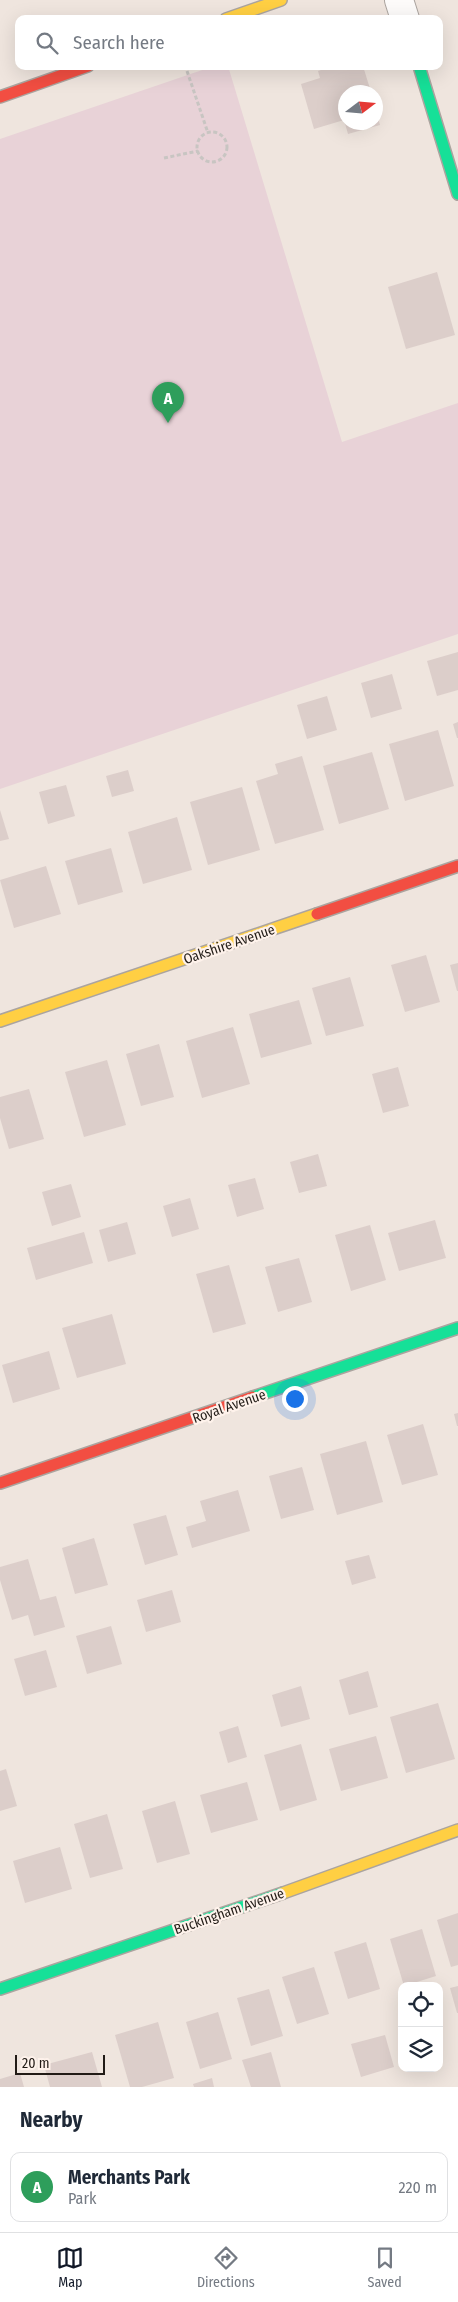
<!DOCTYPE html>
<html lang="en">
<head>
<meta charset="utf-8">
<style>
  :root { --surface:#fff; --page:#f2f2f3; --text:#1f2937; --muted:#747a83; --line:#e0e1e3; --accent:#111827 }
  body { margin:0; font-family:"Fira Sans Condensed",sans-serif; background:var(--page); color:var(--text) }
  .controls { position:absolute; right:15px; bottom:15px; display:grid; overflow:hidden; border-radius:10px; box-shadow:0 5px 20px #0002 }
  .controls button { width:45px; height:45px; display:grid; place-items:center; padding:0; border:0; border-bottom:1px solid var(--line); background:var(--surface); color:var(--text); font:25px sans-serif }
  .compass { position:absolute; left:338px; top:85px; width:45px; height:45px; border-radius:50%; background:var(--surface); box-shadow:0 5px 20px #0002; rotate:74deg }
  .scale { position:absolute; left:15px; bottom:12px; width:90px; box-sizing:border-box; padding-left:5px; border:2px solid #211b16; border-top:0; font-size:14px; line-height:18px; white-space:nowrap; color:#211b16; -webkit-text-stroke:4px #fef2eb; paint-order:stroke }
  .you { position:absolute; left:294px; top:1398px; width:18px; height:18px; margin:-12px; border:4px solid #fff; border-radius:50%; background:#1a73e8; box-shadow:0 0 0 8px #1a73e833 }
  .badge { display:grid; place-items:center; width:32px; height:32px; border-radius:50%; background:var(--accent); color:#fff; font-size:16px; font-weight:700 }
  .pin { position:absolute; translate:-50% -41px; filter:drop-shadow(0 1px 2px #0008) }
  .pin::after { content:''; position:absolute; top:26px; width:18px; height:15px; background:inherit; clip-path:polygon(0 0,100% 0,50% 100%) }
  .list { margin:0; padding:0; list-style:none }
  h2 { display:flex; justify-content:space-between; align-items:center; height:65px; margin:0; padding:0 20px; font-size:21px }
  h2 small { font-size:16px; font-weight:400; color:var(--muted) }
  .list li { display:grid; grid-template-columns:32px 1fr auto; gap:15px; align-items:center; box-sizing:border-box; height:70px; margin:0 10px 10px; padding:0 10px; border:1px solid var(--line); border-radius:10px }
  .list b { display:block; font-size:19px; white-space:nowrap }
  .list p { margin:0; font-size:16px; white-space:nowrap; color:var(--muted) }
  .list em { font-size:16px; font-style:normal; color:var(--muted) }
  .icon { flex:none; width:28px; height:28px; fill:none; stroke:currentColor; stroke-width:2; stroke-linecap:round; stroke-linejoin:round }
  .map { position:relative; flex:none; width:458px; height:2087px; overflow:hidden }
  .search { position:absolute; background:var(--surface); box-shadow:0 5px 20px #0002; left:15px; right:15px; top:15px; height:55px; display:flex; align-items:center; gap:12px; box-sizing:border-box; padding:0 18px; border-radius:10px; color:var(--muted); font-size:19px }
  .sheet { height:145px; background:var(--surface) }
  nav { display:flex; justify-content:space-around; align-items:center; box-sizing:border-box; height:70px; border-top:1px solid var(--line); background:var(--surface); font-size:14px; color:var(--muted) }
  nav a { display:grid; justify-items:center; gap:2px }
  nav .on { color:var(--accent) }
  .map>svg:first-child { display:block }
  .green { fill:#e8d2d7 }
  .building { fill:#dcceca }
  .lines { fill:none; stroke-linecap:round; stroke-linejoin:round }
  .street-casing { stroke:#aba49f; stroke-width:30 }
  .fast-casing { stroke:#aba49f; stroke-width:14 }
  .slow-casing { stroke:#aba49f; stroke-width:14 }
  .jam-casing { stroke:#aba49f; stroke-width:14 }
  .path { stroke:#c8c5c2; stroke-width:3; stroke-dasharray:4 2.5; stroke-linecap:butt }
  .street { stroke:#fdfbfa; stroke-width:28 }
  .fast { stroke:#16e098; stroke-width:11 }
  .slow { stroke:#ffcf43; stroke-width:11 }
  .jam { stroke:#f24e42; stroke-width:11 }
  .labels { text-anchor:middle; stroke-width:4.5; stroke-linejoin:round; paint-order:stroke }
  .street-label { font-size:14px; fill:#211b16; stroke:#fef2eb }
</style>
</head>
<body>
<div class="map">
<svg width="458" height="2087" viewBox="0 0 458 2087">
  <rect width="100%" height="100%" fill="#efe5de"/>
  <path class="green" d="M 214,66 L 228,66 L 342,442 L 458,403 L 458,634 L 0,789 L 0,139 Z"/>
  <g class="building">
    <path d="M 333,66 L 363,66 L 371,92 L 346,92 L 346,122 L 376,122 L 376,110 L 380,125 L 348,134 L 344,120 L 314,129 L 301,84 L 320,78 L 318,71 Z"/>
    <path d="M 437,272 L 455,335 L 406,349 L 388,287 Z"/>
    <path d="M 458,652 L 458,690 L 437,696 L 427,661 Z"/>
    <path d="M 392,674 L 402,709 L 371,718 L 361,683 Z"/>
    <path d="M 327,696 L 337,730 L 307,739 L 297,705 Z"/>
    <path d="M 458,722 L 458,738 L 457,738 L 453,724 Z"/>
    <path d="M 438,730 L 454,786 L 405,801 L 389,744 Z"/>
    <path d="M 372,752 L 389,809 L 339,824 L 323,766 Z"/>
    <path d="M 302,756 L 324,830 L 275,844 L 256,781 L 278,774 L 275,764 Z"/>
    <path d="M 128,770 L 134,791 L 112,797 L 106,776 Z"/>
    <path d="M 66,785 L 75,816 L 48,824 L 39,792 Z"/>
    <path d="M 242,787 L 260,850 L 208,865 L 190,802 Z"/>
    <path d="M 0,810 L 9,839 L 0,841 Z"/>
    <path d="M 177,817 L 192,870 L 143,884 L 128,832 Z"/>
    <path d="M 111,848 L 123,892 L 78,905 L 65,861 Z"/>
    <path d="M 46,866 L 61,914 L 14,928 L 0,880 Z"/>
    <path d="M 426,955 L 440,1002 L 405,1012 L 391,965 Z"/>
    <path d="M 458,963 L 458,991 L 457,991 L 450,965 Z"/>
    <path d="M 350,977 L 364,1026 L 326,1036 L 312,988 Z"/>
    <path d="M 299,1000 L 312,1044 L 261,1058 L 249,1014 Z"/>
    <path d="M 233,1027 L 250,1084 L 202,1098 L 186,1041 Z"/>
    <path d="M 159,1044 L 174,1097 L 141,1106 L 126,1054 Z"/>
    <path d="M 107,1060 L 126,1125 L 84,1137 L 65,1072 Z"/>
    <path d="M 398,1067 L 409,1106 L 383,1113 L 372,1074 Z"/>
    <path d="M 29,1089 L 44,1139 L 9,1149 L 0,1118 L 0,1097 Z"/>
    <path d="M 318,1154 L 327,1186 L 299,1193 L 290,1162 Z"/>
    <path d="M 255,1178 L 264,1209 L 237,1217 L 228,1185 Z"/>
    <path d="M 71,1184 L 81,1217 L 52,1226 L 42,1192 Z"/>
    <path d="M 190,1198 L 199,1229 L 172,1237 L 163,1206 Z"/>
    <path d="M 435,1220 L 446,1258 L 399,1271 L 388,1233 Z"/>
    <path d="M 127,1222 L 136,1254 L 108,1262 L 99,1230 Z"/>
    <path d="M 370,1225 L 386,1280 L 351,1291 L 335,1235 Z"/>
    <path d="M 84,1232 L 93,1263 L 36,1280 L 27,1248 Z"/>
    <path d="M 299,1258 L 312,1302 L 278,1312 L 265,1267 Z"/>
    <path d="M 229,1265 L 246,1324 L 213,1333 L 196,1274 Z"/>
    <path d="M 112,1314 L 126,1364 L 77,1378 L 62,1328 Z"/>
    <path d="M 49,1351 L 60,1389 L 13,1403 L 2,1365 Z"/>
    <path d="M 458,1413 L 458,1426 L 457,1426 L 454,1414 Z"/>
    <path d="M 423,1424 L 438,1475 L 402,1485 L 387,1435 Z"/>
    <path d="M 366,1441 L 383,1502 L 337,1515 L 320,1454 Z"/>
    <path d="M 302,1467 L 314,1510 L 281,1519 L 269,1476 Z"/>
    <path d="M 238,1490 L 250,1531 L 192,1548 L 186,1527 L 206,1521 L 200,1501 Z"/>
    <path d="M 166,1515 L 178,1555 L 145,1565 L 133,1524 Z"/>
    <path d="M 94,1538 L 108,1585 L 75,1594 L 62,1548 Z"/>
    <path d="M 369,1555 L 376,1578 L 352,1585 L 345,1561 Z"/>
    <path d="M 28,1559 L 40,1600 L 56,1596 L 65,1627 L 34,1636 L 28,1615 L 12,1620 L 0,1580 L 0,1567 Z"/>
    <path d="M 172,1590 L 181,1622 L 146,1632 L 137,1600 Z"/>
    <path d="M 111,1626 L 122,1664 L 87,1674 L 76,1636 Z"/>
    <path d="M 46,1650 L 57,1687 L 25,1696 L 14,1659 Z"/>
    <path d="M 368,1671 L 378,1707 L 349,1715 L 339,1680 Z"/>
    <path d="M 301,1686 L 310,1719 L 281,1727 L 272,1695 Z"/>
    <path d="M 438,1703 L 455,1759 L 406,1773 L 390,1717 Z"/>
    <path d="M 238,1726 L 247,1757 L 228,1763 L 219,1732 Z"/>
    <path d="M 376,1736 L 388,1778 L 341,1791 L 329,1749 Z"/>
    <path d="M 301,1744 L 317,1800 L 280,1811 L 264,1755 Z"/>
    <path d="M 6,1769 L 17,1806 L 0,1811 L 0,1771 Z"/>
    <path d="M 247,1782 L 258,1820 L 211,1833 L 200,1795 Z"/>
    <path d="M 175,1801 L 190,1854 L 157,1863 L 142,1811 Z"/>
    <path d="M 107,1814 L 123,1869 L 90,1878 L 74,1824 Z"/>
    <path d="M 60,1847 L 72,1889 L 25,1903 L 13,1861 Z"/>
    <path d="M 458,1913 L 458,1965 L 451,1967 L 437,1920 Z"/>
    <path d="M 422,1929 L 436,1976 L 404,1986 L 390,1939 Z"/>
    <path d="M 366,1942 L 380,1989 L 348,1999 L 334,1952 Z"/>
    <path d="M 314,1967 L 329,2014 L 297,2024 L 282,1977 Z"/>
    <path d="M 458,1986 L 458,2013 L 457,2013 L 450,1988 Z"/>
    <path d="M 269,1989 L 283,2036 L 251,2046 L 237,1998 Z"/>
    <path d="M 218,2012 L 232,2059 L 200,2069 L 186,2022 Z"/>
    <path d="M 158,2022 L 174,2078 L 142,2087 L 130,2087 L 115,2035 Z"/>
    <path d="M 385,2035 L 394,2067 L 361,2077 L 351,2044 Z"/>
    <path d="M 439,2041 L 443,2053 L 439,2054 Z"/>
    <path d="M 92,2052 L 102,2087 L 50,2087 L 44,2065 Z"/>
    <path d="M 271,2052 L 281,2087 L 251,2087 L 242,2060 Z"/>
    <path d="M 20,2073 L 24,2087 L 0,2087 L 0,2079 Z"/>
    <path d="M 212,2078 L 214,2087 L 194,2087 L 193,2084 Z"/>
  </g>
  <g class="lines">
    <g class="street-casing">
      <path id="street" d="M 399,0 L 405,19"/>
    </g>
    <g class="fast-casing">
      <g id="fast">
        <path d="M 419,66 L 458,194"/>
        <path d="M 253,1397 L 458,1328"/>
        <path d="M 0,1989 L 283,1893"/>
      </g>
    </g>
    <g class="slow-casing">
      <g id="slow">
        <path d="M 226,19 L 281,0"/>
        <path d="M 0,1021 L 317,914"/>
        <path d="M 283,1893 L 458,1830"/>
      </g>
    </g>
    <g class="jam-casing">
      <g id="jam">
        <path d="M 0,97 L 88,66"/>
        <path d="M 317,914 L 458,866"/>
        <path d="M 0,1483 L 253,1397"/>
      </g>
    </g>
    <g class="path">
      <path d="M 187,71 L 208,133"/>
      <circle cx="212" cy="147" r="15"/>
      <path d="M 164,158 L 198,151"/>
    </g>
    <use href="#street" class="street"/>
    <use href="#fast" class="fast"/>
    <use href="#slow" class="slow"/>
    <use href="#jam" class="jam"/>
  </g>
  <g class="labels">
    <g class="street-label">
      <text transform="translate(229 944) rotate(-19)" y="5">Oakshire Avenue</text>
      <text transform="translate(229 1406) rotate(-19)" y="5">Royal Avenue</text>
      <text transform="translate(229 1911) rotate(-19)" y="5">Buckingham Avenue</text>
    </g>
  </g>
</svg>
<div class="controls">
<button><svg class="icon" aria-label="locate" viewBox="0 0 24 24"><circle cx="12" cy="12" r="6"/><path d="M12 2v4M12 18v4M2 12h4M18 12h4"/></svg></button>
<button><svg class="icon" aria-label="layers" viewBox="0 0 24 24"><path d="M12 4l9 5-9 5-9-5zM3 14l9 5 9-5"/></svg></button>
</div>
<svg class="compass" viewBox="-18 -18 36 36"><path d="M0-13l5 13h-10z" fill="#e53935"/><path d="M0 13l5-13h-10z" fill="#747a83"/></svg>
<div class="scale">20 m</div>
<div class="you"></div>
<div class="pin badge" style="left:168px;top:423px;background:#2e9e5b">A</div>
<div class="search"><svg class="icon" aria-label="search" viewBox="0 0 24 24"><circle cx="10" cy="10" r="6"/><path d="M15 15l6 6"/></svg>Search here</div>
</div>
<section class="sheet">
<h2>Nearby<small></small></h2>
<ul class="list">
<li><span class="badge" style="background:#2e9e5b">A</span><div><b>Merchants Park</b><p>Park</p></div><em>220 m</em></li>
</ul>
</section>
<nav>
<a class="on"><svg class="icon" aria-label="map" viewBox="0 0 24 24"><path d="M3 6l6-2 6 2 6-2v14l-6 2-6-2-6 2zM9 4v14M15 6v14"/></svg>Map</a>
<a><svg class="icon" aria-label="directions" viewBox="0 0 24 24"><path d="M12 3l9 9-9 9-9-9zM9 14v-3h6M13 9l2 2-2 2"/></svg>Directions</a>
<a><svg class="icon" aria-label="saved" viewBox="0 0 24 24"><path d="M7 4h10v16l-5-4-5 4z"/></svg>Saved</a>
</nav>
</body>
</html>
